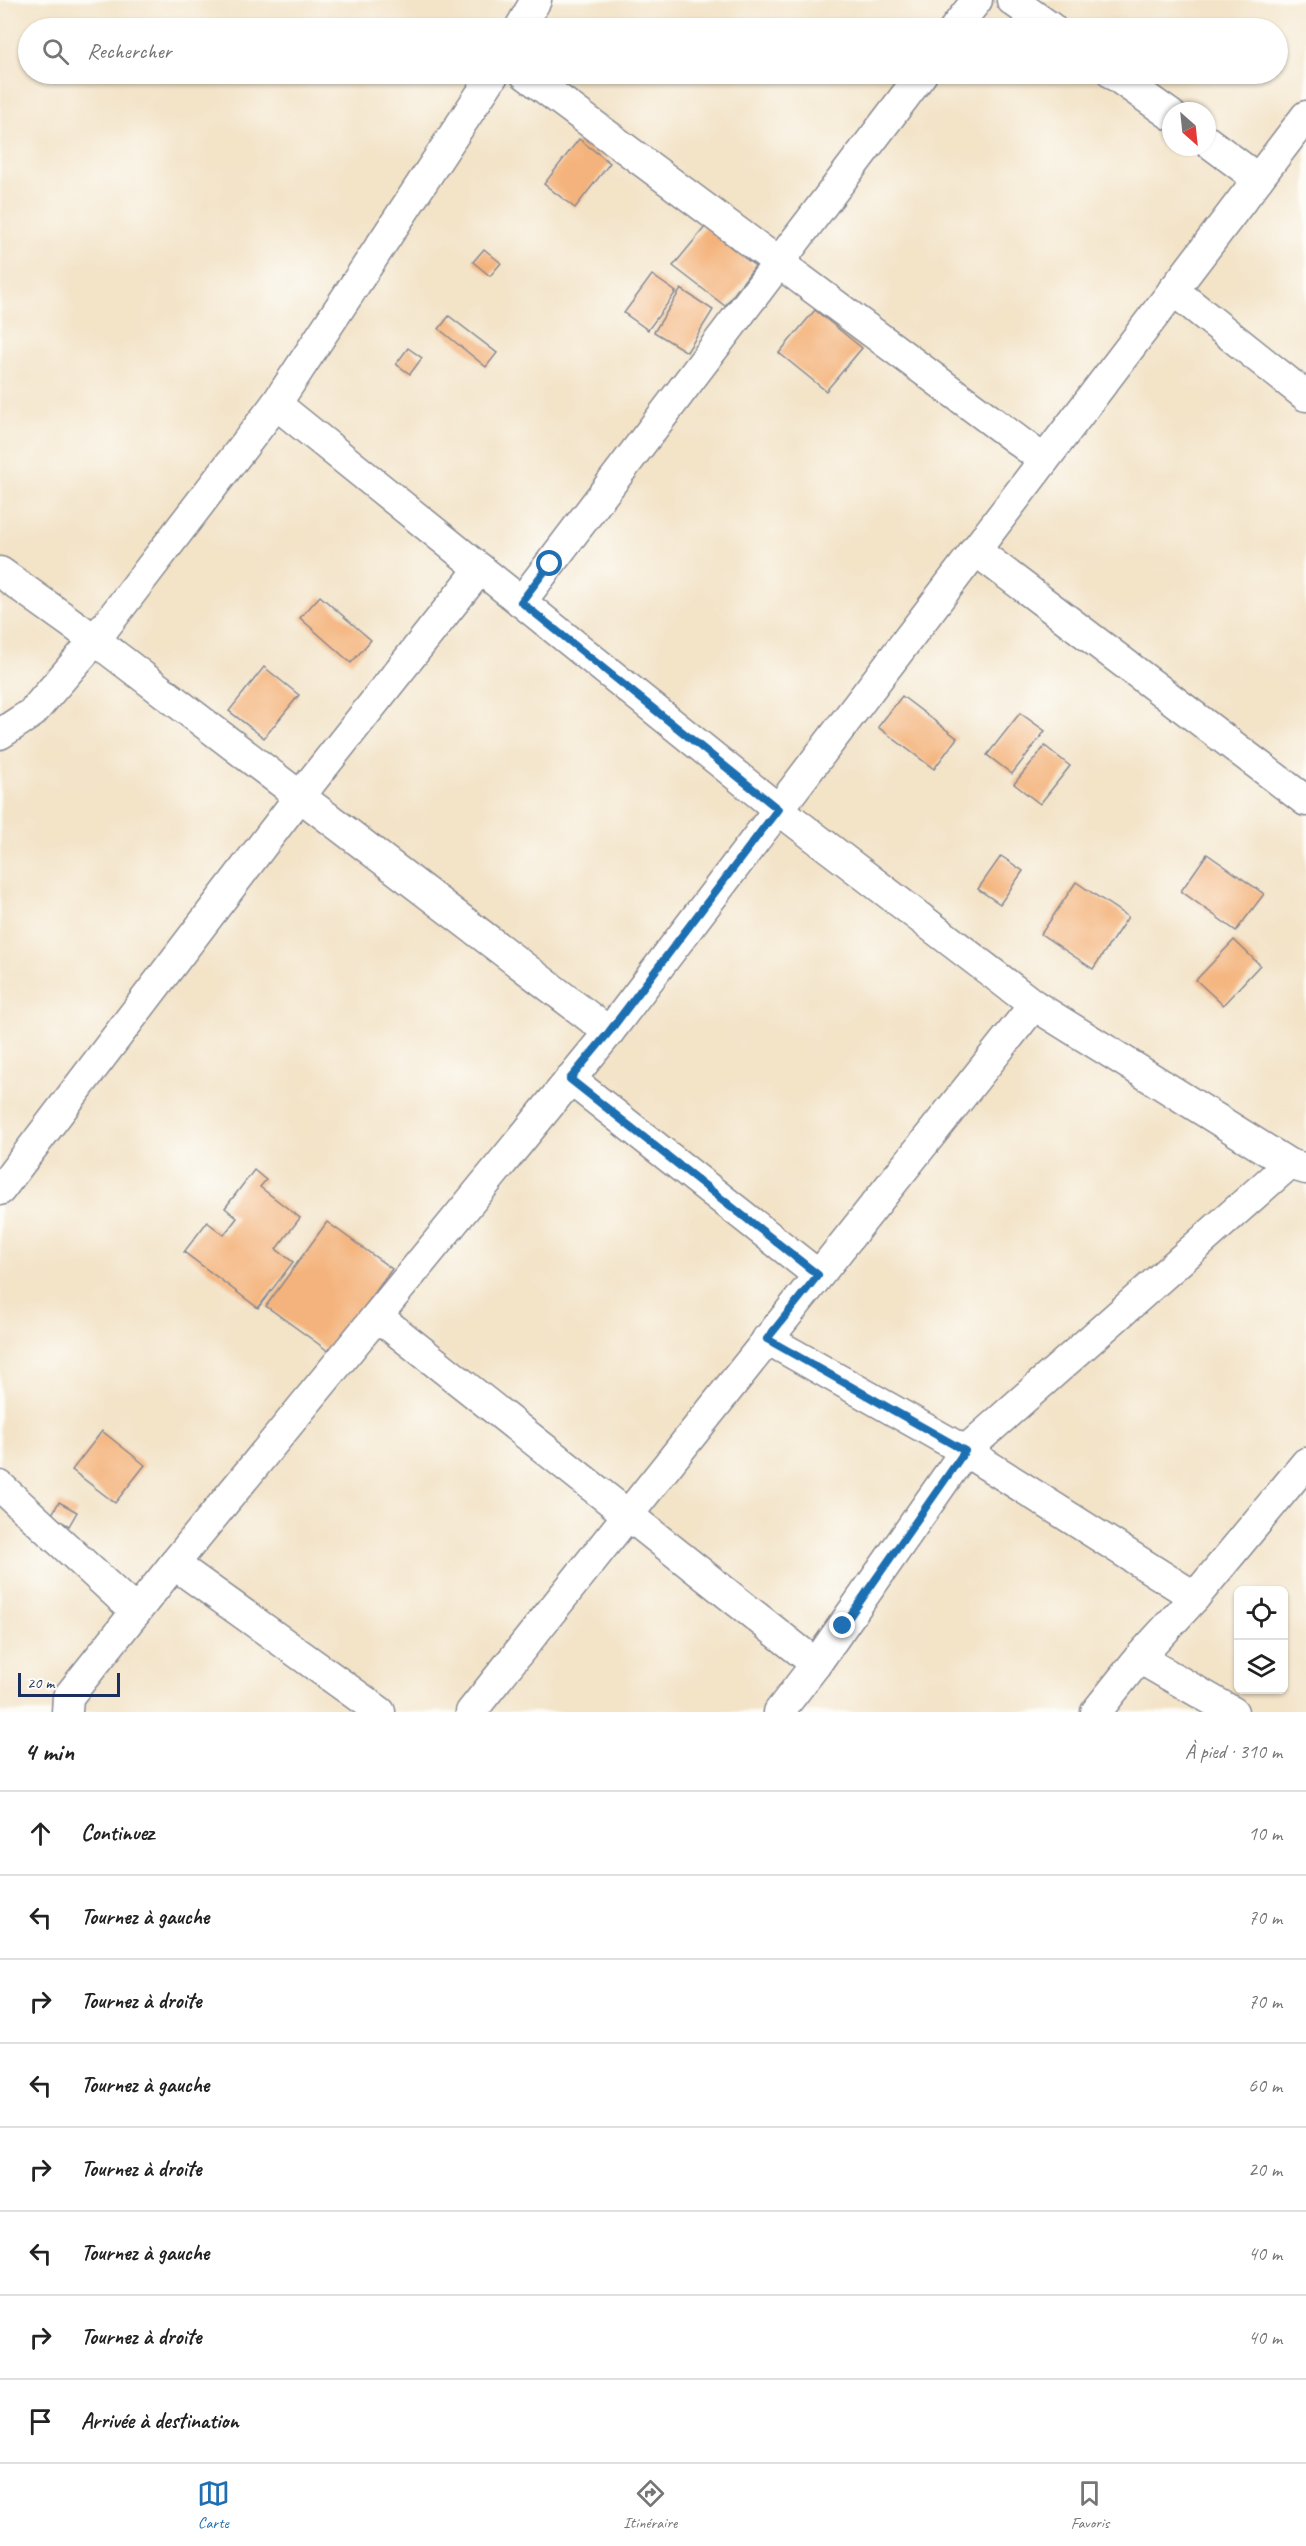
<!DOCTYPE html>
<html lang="fr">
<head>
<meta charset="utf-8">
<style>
  :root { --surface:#fff; --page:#f2f2f2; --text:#222; --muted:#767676; --line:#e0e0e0; --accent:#1f6fb2 }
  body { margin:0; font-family:Caveat,sans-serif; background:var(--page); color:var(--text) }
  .controls { position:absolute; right:18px; bottom:18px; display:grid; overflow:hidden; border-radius:9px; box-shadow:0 2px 4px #0004 }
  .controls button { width:54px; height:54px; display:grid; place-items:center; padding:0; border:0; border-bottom:2px solid var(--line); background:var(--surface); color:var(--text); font:30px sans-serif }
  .compass { position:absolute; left:1162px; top:102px; width:54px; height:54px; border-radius:50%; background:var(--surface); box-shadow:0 2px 4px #0004; rotate:153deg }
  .scale { position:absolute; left:18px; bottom:15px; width:102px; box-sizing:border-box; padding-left:6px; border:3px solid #1b2f5e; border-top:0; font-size:16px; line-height:21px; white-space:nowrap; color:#1b2f5e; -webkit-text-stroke:4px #fdfcf7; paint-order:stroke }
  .stop { position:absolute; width:18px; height:18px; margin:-14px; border:4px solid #1f6fb2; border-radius:50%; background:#fff }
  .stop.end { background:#1f6fb2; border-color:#fff; box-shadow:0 2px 6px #0008 }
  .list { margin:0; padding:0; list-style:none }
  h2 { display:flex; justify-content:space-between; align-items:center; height:78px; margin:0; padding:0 24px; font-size:26px }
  h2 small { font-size:20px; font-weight:400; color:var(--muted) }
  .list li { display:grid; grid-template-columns:39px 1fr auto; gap:18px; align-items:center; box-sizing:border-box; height:84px; padding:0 24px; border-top:2px solid var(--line) }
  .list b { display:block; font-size:22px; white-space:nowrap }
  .list em { font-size:20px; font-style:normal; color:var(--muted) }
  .icon { flex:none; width:33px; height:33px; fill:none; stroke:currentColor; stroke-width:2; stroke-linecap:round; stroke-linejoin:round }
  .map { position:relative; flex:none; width:1306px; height:1712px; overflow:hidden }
  .search { position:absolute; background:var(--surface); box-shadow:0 2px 4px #0004; left:18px; right:18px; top:18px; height:66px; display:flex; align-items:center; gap:15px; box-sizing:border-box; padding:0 21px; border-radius:33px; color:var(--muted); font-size:22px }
  .sheet { height:750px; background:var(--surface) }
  nav { display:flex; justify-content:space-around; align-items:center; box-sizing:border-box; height:84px; border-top:2px solid var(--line); background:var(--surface); font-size:16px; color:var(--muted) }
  nav a { display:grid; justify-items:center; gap:3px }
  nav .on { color:var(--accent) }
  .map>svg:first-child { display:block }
  .building { fill:#f4b37c }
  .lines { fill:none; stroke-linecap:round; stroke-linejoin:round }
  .minor-casing { stroke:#878992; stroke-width:33 }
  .minor { stroke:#fff; stroke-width:30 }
  .route { stroke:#1f6fb2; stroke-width:8 }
</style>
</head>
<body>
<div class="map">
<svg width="1306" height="1712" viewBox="0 0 1306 1712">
  <rect width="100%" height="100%" fill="#fdfcf7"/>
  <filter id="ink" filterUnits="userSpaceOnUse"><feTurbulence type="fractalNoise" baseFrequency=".0167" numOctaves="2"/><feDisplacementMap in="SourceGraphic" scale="12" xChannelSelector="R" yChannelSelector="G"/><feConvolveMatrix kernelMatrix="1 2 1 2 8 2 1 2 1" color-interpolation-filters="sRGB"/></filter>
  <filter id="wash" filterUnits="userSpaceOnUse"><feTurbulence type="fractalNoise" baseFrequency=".008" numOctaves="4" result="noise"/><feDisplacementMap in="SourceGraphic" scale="24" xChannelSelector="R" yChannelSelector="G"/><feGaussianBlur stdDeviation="1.35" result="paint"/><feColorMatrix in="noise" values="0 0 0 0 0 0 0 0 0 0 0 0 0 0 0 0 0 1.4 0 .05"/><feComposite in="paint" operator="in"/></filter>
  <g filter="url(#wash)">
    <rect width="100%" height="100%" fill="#f3e3c7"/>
    <g id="blocks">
      <g class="building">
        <path d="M 579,139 L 610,163 L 575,208 L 544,184 Z"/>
        <path d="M 705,227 L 755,266 L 725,306 L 673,266 Z"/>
        <path d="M 484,249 L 501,263 L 490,276 L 473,262 Z"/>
        <path d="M 652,275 L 676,292 L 648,330 L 624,313 Z"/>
        <path d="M 681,289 L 713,310 L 687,352 L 654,332 Z"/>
        <path d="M 815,310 L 862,348 L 826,391 L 779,353 Z"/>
        <path d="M 449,316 L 497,353 L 486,367 L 439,329 Z"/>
        <path d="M 408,348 L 422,358 L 410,374 L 396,364 Z"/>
        <path d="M 320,596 L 371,640 L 351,663 L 300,618 Z"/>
        <path d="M 264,667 L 299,695 L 264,738 L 229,711 Z"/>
        <path d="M 902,696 L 957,738 L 934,769 L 878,727 Z"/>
        <path d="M 1020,713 L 1045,731 L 1012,774 L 987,755 Z"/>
        <path d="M 1045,746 L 1070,766 L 1040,804 L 1014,784 Z"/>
        <path d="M 1207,854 L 1264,894 L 1236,931 L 1181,891 Z"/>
        <path d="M 1001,856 L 1023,871 L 1000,904 L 978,889 Z"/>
        <path d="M 1076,882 L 1128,917 L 1093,969 L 1041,934 Z"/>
        <path d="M 1234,940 L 1260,965 L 1223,1005 L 1196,980 Z"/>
        <path d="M 254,1170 L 266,1180 L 260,1187 L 300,1218 L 276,1249 L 293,1262 L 258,1308 L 184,1252 L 207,1222 L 224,1235 L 237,1218 L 225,1208 Z"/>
        <path d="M 327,1222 L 392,1269 L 331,1353 L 266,1306 Z"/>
        <path d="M 102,1431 L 145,1465 L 115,1503 L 72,1470 Z"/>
        <path d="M 59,1502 L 77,1512 L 69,1526 L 51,1516 Z"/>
      </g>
    </g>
  </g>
  <g filter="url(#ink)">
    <use href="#blocks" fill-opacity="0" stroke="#878992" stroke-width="1.5"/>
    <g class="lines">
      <g class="minor-casing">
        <g id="minor">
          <path d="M 1012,0 L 1051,28"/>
          <path d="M 520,28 L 536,0"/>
          <path d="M 955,28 L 977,0"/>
          <path d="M 525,74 L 1044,460"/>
          <path d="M 1113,74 L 1171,115"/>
          <path d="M 1207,141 L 1258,179"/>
          <path d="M 1173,290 L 1306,396"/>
          <path d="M 276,404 L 778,809 L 1034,1005 L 1289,1164 L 1306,1169"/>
          <path d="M 975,550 L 1306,801"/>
          <path d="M 0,572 L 95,640 L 609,1032"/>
          <path d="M 521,602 L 922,74"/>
          <path d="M 0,734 L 32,713 L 95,640 L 276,404 L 494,74"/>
          <path d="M 570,1079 L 818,1275"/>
          <path d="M 0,1190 L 300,796 L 480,569"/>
          <path d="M 377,1316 L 816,1664"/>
          <path d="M 767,1339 L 965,1451 L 1195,1597"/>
          <path d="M 0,1486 L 136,1612"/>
          <path d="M 174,1564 L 380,1712"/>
          <path d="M 1139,1658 L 1233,1712"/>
          <path d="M 67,1712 L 68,1697 L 174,1564 L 609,1032 L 1306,116"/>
          <path d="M 471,1712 L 1034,1005"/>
          <path d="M 779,1712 L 816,1664 L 965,1451 L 1289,1164"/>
          <path d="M 1096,1712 L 1139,1658 L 1195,1597 L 1306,1463"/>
        </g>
      </g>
      <use href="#minor" class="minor"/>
    </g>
  </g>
  <g class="lines" filter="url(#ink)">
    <path class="route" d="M 550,564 L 521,602 L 778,809 L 609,1032 L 570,1079 L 818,1275 L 767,1339 L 965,1451 L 843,1626"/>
  </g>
</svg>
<div class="controls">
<button><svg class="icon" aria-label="locate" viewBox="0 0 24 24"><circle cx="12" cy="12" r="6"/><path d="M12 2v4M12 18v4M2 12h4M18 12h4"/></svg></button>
<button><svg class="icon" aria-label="layers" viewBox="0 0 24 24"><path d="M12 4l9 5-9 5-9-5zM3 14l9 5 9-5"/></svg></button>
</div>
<svg class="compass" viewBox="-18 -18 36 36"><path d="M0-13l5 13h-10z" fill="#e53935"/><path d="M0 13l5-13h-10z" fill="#767676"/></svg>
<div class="scale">20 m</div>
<div class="stop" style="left:550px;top:564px"></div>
<div class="stop end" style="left:843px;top:1626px"></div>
<div class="search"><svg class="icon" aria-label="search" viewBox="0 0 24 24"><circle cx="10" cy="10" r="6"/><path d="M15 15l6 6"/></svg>Rechercher</div>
</div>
<section class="sheet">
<h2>4 min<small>À pied · 310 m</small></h2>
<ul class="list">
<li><svg class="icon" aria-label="ahead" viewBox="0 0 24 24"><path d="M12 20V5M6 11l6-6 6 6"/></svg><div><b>Continuez</b></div><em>10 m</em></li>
<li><svg class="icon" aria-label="left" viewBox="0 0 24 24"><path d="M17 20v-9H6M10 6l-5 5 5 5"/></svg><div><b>Tournez à gauche</b></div><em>70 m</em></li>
<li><svg class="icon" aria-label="right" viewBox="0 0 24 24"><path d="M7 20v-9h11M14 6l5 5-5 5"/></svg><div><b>Tournez à droite</b></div><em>70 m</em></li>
<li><svg class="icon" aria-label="left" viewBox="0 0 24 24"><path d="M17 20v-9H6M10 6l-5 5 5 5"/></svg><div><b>Tournez à gauche</b></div><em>60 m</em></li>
<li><svg class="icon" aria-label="right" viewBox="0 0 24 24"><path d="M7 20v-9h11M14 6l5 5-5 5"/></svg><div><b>Tournez à droite</b></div><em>20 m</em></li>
<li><svg class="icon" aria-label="left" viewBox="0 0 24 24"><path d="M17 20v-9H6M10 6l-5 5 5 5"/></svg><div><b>Tournez à gauche</b></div><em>40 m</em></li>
<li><svg class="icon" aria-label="right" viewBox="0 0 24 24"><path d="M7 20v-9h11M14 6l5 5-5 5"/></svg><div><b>Tournez à droite</b></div><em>40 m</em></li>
<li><svg class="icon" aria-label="arrive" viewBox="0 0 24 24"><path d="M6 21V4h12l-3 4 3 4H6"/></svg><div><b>Arrivée à destination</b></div></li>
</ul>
</section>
<nav>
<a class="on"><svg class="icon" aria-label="map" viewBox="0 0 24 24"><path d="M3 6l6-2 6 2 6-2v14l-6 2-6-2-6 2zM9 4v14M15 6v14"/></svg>Carte</a>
<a><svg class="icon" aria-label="directions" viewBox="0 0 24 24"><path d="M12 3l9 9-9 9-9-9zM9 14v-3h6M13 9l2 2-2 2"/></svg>Itinéraire</a>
<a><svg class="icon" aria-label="saved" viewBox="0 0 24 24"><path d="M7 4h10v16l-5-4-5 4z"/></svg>Favoris</a>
</nav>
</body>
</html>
